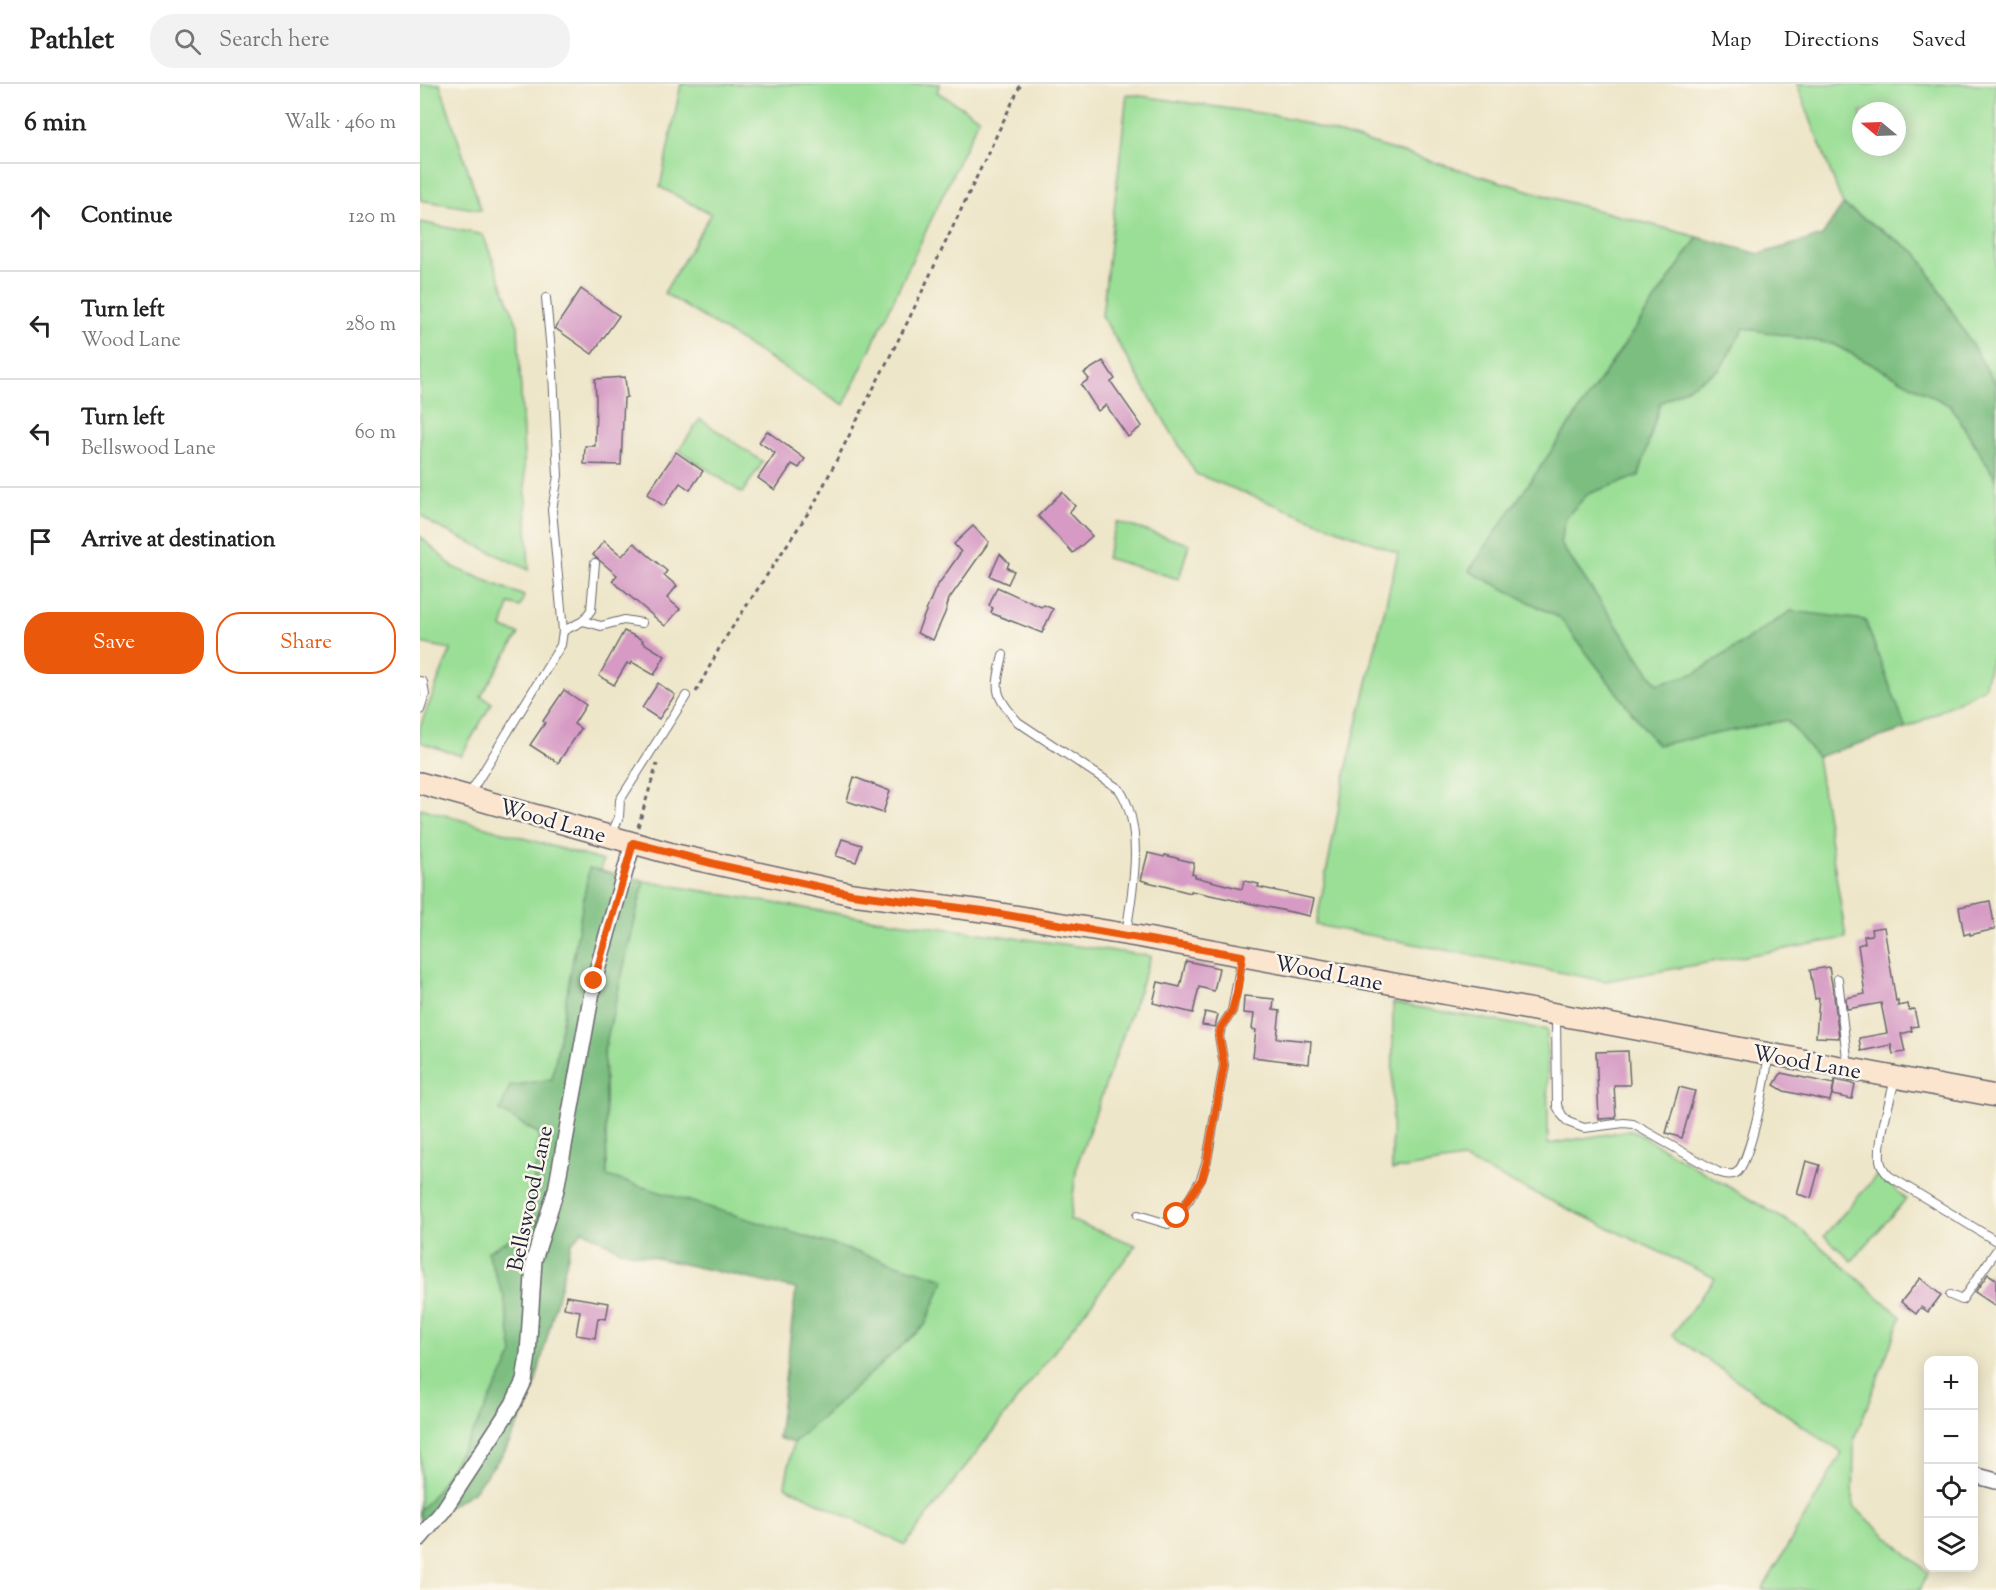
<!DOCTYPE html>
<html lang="en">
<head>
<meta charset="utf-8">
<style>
  :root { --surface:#fff; --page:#f2f2f2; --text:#222; --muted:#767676; --line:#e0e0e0; --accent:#ea580c }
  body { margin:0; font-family:"Sorts Mill Goudy",serif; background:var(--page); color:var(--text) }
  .controls { position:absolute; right:18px; bottom:18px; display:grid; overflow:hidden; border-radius:12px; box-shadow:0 3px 15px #0003 }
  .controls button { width:54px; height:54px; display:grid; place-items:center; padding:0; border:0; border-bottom:2px solid var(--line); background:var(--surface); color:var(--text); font:30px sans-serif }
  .compass { position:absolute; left:1432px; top:18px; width:54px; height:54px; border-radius:50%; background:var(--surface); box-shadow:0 3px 15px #0003; rotate:289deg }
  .stop { position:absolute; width:18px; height:18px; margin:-14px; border:4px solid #ea580c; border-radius:50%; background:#fff }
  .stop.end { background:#ea580c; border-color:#fff; box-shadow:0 2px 6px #0008 }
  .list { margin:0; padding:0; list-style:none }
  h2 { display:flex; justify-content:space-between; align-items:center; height:78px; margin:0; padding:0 24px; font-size:26px }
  h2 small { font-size:20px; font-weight:400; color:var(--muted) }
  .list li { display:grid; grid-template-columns:39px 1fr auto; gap:18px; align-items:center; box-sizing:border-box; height:108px; padding:0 24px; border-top:2px solid var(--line) }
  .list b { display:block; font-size:22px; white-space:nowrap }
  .list p { margin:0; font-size:20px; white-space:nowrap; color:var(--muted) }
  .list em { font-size:20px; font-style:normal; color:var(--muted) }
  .actions { display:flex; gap:12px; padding:18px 24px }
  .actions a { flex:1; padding:14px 0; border:2px solid var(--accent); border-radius:24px; text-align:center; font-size:21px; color:var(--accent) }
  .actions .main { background:var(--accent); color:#fff }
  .icon { flex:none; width:33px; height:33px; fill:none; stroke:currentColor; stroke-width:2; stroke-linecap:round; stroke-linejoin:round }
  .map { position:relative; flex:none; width:1576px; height:1506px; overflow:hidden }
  header { display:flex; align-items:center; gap:36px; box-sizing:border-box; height:84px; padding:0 30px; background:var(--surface); border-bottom:2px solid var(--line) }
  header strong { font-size:28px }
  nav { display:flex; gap:33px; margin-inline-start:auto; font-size:21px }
  .search { width:420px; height:54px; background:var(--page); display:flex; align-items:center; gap:15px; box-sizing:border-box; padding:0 21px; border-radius:24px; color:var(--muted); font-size:22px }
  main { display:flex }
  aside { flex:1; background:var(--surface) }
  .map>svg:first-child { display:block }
  .green { fill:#9bdf97; stroke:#5e8069; stroke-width:1.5; fill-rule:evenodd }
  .forest { fill:#7cbe80; stroke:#4f705e; stroke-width:1.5 }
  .building { fill:#d69ac4 }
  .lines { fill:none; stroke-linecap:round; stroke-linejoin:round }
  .lane-casing { stroke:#69676d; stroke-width:10 }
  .street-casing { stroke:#69676d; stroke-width:18 }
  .secondary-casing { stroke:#69676d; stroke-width:24 }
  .path { stroke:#69676d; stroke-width:3; stroke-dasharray:4.5 4.5; stroke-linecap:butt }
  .lane { stroke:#fff; stroke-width:8 }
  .street { stroke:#fff; stroke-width:15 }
  .secondary { stroke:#fbe5cf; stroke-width:21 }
  .route { stroke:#ea580c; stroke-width:8 }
  .labels { text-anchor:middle; stroke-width:5; stroke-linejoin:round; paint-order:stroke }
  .street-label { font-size:22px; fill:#22223b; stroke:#fbf7ec }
</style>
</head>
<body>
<header>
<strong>Pathlet</strong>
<div class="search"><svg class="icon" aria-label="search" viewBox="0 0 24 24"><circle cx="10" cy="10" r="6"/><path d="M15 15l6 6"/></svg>Search here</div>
<nav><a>Map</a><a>Directions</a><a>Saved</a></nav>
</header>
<main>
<aside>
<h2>6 min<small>Walk · 460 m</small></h2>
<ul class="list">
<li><svg class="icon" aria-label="ahead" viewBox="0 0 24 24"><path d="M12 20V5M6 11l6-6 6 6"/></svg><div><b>Continue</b></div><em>120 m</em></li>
<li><svg class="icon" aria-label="left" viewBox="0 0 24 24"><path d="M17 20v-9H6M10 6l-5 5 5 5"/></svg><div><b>Turn left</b><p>Wood Lane</p></div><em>280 m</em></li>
<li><svg class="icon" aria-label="left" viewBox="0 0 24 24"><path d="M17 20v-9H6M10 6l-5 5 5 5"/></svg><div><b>Turn left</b><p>Bellswood Lane</p></div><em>60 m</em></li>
<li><svg class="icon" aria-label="arrive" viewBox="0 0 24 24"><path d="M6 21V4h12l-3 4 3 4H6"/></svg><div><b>Arrive at destination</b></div></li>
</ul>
<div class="actions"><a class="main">Save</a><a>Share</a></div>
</aside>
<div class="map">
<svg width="1576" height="1506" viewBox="0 0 1576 1506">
  <rect width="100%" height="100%" fill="#fbf7ec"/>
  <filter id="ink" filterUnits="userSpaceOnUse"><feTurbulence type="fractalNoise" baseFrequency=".0167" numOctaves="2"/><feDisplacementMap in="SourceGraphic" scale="12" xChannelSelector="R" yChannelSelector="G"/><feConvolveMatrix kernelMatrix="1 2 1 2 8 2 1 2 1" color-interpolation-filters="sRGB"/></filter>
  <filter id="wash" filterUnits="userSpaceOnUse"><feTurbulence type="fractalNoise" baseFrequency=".008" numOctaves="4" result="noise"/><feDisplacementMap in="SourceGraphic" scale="24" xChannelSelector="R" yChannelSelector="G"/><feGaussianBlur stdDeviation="1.35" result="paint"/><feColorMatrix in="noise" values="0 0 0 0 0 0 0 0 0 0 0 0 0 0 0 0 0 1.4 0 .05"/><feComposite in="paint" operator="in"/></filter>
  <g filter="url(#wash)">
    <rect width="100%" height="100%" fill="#eee6c9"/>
    <g class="green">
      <path d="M 0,0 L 20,0 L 61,126 L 0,116 Z"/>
      <path d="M 261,0 L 520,0 L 517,8 L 559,34 L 424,321 L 244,209 L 291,130 L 240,103 Z"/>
      <path d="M 1377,0 L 1576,0 L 1576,301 L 1497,169 L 1423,121 ZM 1441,27 L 1477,27 L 1477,63 L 1441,63 Z"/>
      <path d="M 707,10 L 860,32 L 1151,119 L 1278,153 L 1049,487 L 1140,534 L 1237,661 L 1367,636 L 1397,673 L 1426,854 L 1185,897 L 896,841 L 926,687 L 978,469 L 776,390 L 682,232 Z"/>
      <path d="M 0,138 L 63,151 L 98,242 L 109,486 L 14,441 L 0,430 Z"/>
      <path d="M 1324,244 L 1413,260 L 1531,322 L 1576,395 L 1576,558 L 1564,604 L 1486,645 L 1445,537 L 1371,527 L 1276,589 L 1237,600 L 1140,459 L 1146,433 L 1168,409 L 1219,391 L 1240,319 L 1300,285 Z"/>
      <path d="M 280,335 L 343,378 L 322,409 L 259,366 Z"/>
      <path d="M 697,438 L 769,460 L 759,495 L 686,474 Z"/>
      <path d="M 0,452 L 33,483 L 104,512 L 100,523 L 89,520 L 82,544 L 99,550 L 61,612 L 72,619 L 41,672 L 0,658 L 0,642 L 31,565 L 0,559 Z"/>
      <path d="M 0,724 L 183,777 L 180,786 L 98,1271 L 0,1438 Z"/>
      <path d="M 224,797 L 419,830 L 731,872 L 657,1081 L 650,1136 L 716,1161 L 485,1461 L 365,1402 L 373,1359 L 505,1241 L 187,1092 L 184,967 Z"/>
      <path d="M 973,919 L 1127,946 L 1128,1060 L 1212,1046 L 1381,1145 L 1481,1233 L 1434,1357 L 1433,1422 L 1508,1489 L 1499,1506 L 1342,1506 L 1422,1369 L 1252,1251 L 1295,1194 L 1042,1075 L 972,1086 Z"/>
      <path d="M 1458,1090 L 1486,1115 L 1432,1177 L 1404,1152 Z"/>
    </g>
    <g class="forest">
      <path d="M 1423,121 L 1497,169 L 1576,301 L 1576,395 L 1531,322 L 1413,260 L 1324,244 L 1300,285 L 1240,319 L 1219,392 L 1168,410 L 1146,433 L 1140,459 L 1237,600 L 1276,589 L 1371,527 L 1445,536 L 1486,645 L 1397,673 L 1367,636 L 1237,661 L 1140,534 L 1049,487 L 1278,153 L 1339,170 L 1402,152 Z"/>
      <path d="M 169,784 L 224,797 L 184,967 L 187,1092 L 525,1195 L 505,1241 L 373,1359 L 358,1354 L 376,1205 L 200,1166 L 163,1146 L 151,1160 L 112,1312 L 85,1367 L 53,1408 L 0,1440 L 0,1426 L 14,1410 L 55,1345 L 93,1270 L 84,1213 L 67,1168 L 109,1144 L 119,1050 L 80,1027 L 90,1002 L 132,995 Z"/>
    </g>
    <g id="blocks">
      <g class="building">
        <path d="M 161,205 L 199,232 L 172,270 L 135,244 Z"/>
        <path d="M 683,277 L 695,295 L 691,298 L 722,342 L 708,353 L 686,321 L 678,327 L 661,301 L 669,295 L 664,289 Z"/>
        <path d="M 205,293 L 207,313 L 204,314 L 201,381 L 164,380 L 165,362 L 175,362 L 176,316 L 175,295 Z"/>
        <path d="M 347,347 L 385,375 L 379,384 L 372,380 L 355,406 L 338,394 L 355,369 L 339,358 Z"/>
        <path d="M 256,368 L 283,387 L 270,406 L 260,399 L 244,422 L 227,410 Z"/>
        <path d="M 642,408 L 655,422 L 649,428 L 672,452 L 653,469 L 618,432 Z"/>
        <path d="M 553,442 L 569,458 L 529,515 L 525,529 L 513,556 L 497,549 L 515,505 L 541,468 L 534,460 Z"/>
        <path d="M 184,457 L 202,472 L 214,459 L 247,487 L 244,491 L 257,502 L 247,514 L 260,525 L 245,542 L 192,497 L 197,491 L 173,471 Z"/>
        <path d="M 580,470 L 589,479 L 587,484 L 594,487 L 588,500 L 570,492 Z"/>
        <path d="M 577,503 L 621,523 L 624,521 L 633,525 L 622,549 L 571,529 L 573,524 L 569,522 Z"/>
        <path d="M 204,547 L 223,556 L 222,558 L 245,572 L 234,591 L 212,578 L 211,581 L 207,579 L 194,601 L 179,592 Z"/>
        <path d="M 238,599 L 255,611 L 239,635 L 222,624 Z"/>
        <path d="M 144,606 L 166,621 L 154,640 L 161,645 L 138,679 L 110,661 L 125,639 L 123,637 Z"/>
        <path d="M 434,693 L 470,707 L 463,729 L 427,717 Z"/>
        <path d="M 422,755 L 442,761 L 436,778 L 416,772 Z"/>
        <path d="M 728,769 L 744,773 L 745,771 L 774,779 L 772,790 L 775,791 L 775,793 L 822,805 L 824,797 L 839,800 L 838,803 L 894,815 L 890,832 L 771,807 L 771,809 L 724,797 L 721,796 Z"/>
        <path d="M 1570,817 L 1575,845 L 1550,851 L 1550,849 L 1544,851 L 1539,823 Z"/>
        <path d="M 1464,843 L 1476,917 L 1478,916 L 1478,922 L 1488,920 L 1489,926 L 1494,925 L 1498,942 L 1491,943 L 1492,947 L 1481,950 L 1485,968 L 1473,970 L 1471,961 L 1441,967 L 1439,954 L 1467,949 L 1461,919 L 1427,925 L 1426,914 L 1445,910 L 1438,861 L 1445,859 L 1444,852 L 1452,851 L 1451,845 Z"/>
        <path d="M 766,877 L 799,884 L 794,907 L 779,903 L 773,929 L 733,919 L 738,898 L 760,903 Z"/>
        <path d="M 1409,883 L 1414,912 L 1419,954 L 1396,953 L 1399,914 L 1395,915 L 1390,886 Z"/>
        <path d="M 824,912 L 854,915 L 853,926 L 860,927 L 857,954 L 891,957 L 889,980 L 833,973 L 836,946 L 832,945 L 834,930 L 823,929 Z"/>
        <path d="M 785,928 L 798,931 L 795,943 L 782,941 Z"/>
        <path d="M 1208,967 L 1210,1001 L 1194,1001 L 1196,1034 L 1179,1035 L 1176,968 Z"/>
        <path d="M 1361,989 L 1414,1000 L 1410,1017 L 1364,1007 L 1354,1001 Z"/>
        <path d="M 1415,996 L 1435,1000 L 1432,1015 L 1412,1011 Z"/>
        <path d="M 1259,1003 L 1275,1007 L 1262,1054 L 1246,1049 Z"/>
        <path d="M 1386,1077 L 1400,1081 L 1391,1114 L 1377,1110 Z"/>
        <path d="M 1568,1190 L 1576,1195 L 1576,1222 L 1555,1208 Z"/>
        <path d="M 1500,1194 L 1521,1211 L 1508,1228 L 1501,1223 L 1496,1230 L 1481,1218 Z"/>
        <path d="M 146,1212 L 189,1219 L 186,1235 L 178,1234 L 175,1254 L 156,1251 L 160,1227 L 144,1224 Z"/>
      </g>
    </g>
  </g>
  <g filter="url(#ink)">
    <use href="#blocks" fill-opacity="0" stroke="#69676d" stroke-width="1.5"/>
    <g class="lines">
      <g class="lane-casing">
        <g id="lane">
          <path d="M 163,537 L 181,542 L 204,536 L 222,539"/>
          <path d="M 143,547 L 163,537 L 171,526 L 175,479"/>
          <path d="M 583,571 C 575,607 573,609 598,638 L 699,705 C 725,743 713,806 706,849"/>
          <path d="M 0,597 L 3,598 L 5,611 L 0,626"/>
          <path d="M 49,711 L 141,561 L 143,547 L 132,426 L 138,392 L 133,289 L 126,214"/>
          <path d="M 191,751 L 199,733 L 200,716 L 266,612"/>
          <path d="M 1418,895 L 1428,983"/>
          <path d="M 1136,932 L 1137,1022 L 1142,1031 L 1148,1038 L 1164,1044 L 1204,1039 L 1213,1040 L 1298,1088 C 1304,1090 1310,1092 1316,1089 C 1330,1080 1348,989 1348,970"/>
          <path d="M 1475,995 C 1470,1017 1458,1054 1460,1076 C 1461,1083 1464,1087 1469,1092 L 1576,1157"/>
          <path d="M 718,1131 L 748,1140 L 757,1132 L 770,1114 L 781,1095 L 787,1076 L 804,981 L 799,952 L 801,944 L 812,927 L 822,873"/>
          <path d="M 1530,1211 L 1542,1216 L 1576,1167"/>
        </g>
      </g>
      <g class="street-casing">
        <g id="street">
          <path d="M 1554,1391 L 1576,1397"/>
          <path d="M 0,1454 L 23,1427 L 93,1320 L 104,1297 L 108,1271 L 114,1176 L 136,1106 L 174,897 L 213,759"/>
        </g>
      </g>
      <g class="secondary-casing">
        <path id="secondary" d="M 0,699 L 256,771 L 432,810 L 563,827 L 716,852 L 1576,1012"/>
      </g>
      <g class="path">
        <path d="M 276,608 L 302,559 L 394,420 L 488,237 L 601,0"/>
        <path d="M 218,743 L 237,680"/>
      </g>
      <use href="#lane" class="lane"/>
      <use href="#street" class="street"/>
      <use href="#secondary" class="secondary"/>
    </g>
  </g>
  <g class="lines" filter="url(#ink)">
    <path class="route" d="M 174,897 L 213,759 L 303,782 L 432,810 L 563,827 L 822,872 L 817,908 L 812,927 L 801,944 L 799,952 L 804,981 L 787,1077 L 782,1095 L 757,1132"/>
  </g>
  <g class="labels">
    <g class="street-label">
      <text transform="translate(133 736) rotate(16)" y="8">Wood Lane</text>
      <text transform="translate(909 888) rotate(11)" y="8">Wood Lane</text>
      <text transform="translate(1387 977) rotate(10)" y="8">Wood Lane</text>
      <text transform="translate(109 1114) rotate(-78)" y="8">Bellswood Lane</text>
    </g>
  </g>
</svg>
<div class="controls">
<button>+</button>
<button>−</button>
<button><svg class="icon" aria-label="locate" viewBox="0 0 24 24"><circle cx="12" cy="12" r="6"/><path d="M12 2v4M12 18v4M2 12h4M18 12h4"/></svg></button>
<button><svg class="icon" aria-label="layers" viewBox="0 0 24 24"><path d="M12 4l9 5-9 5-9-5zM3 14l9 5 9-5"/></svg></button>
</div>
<svg class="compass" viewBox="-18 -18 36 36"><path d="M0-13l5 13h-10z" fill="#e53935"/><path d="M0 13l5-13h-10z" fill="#767676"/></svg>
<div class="stop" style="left:757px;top:1132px"></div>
<div class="stop end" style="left:174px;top:897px"></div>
</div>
</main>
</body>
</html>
